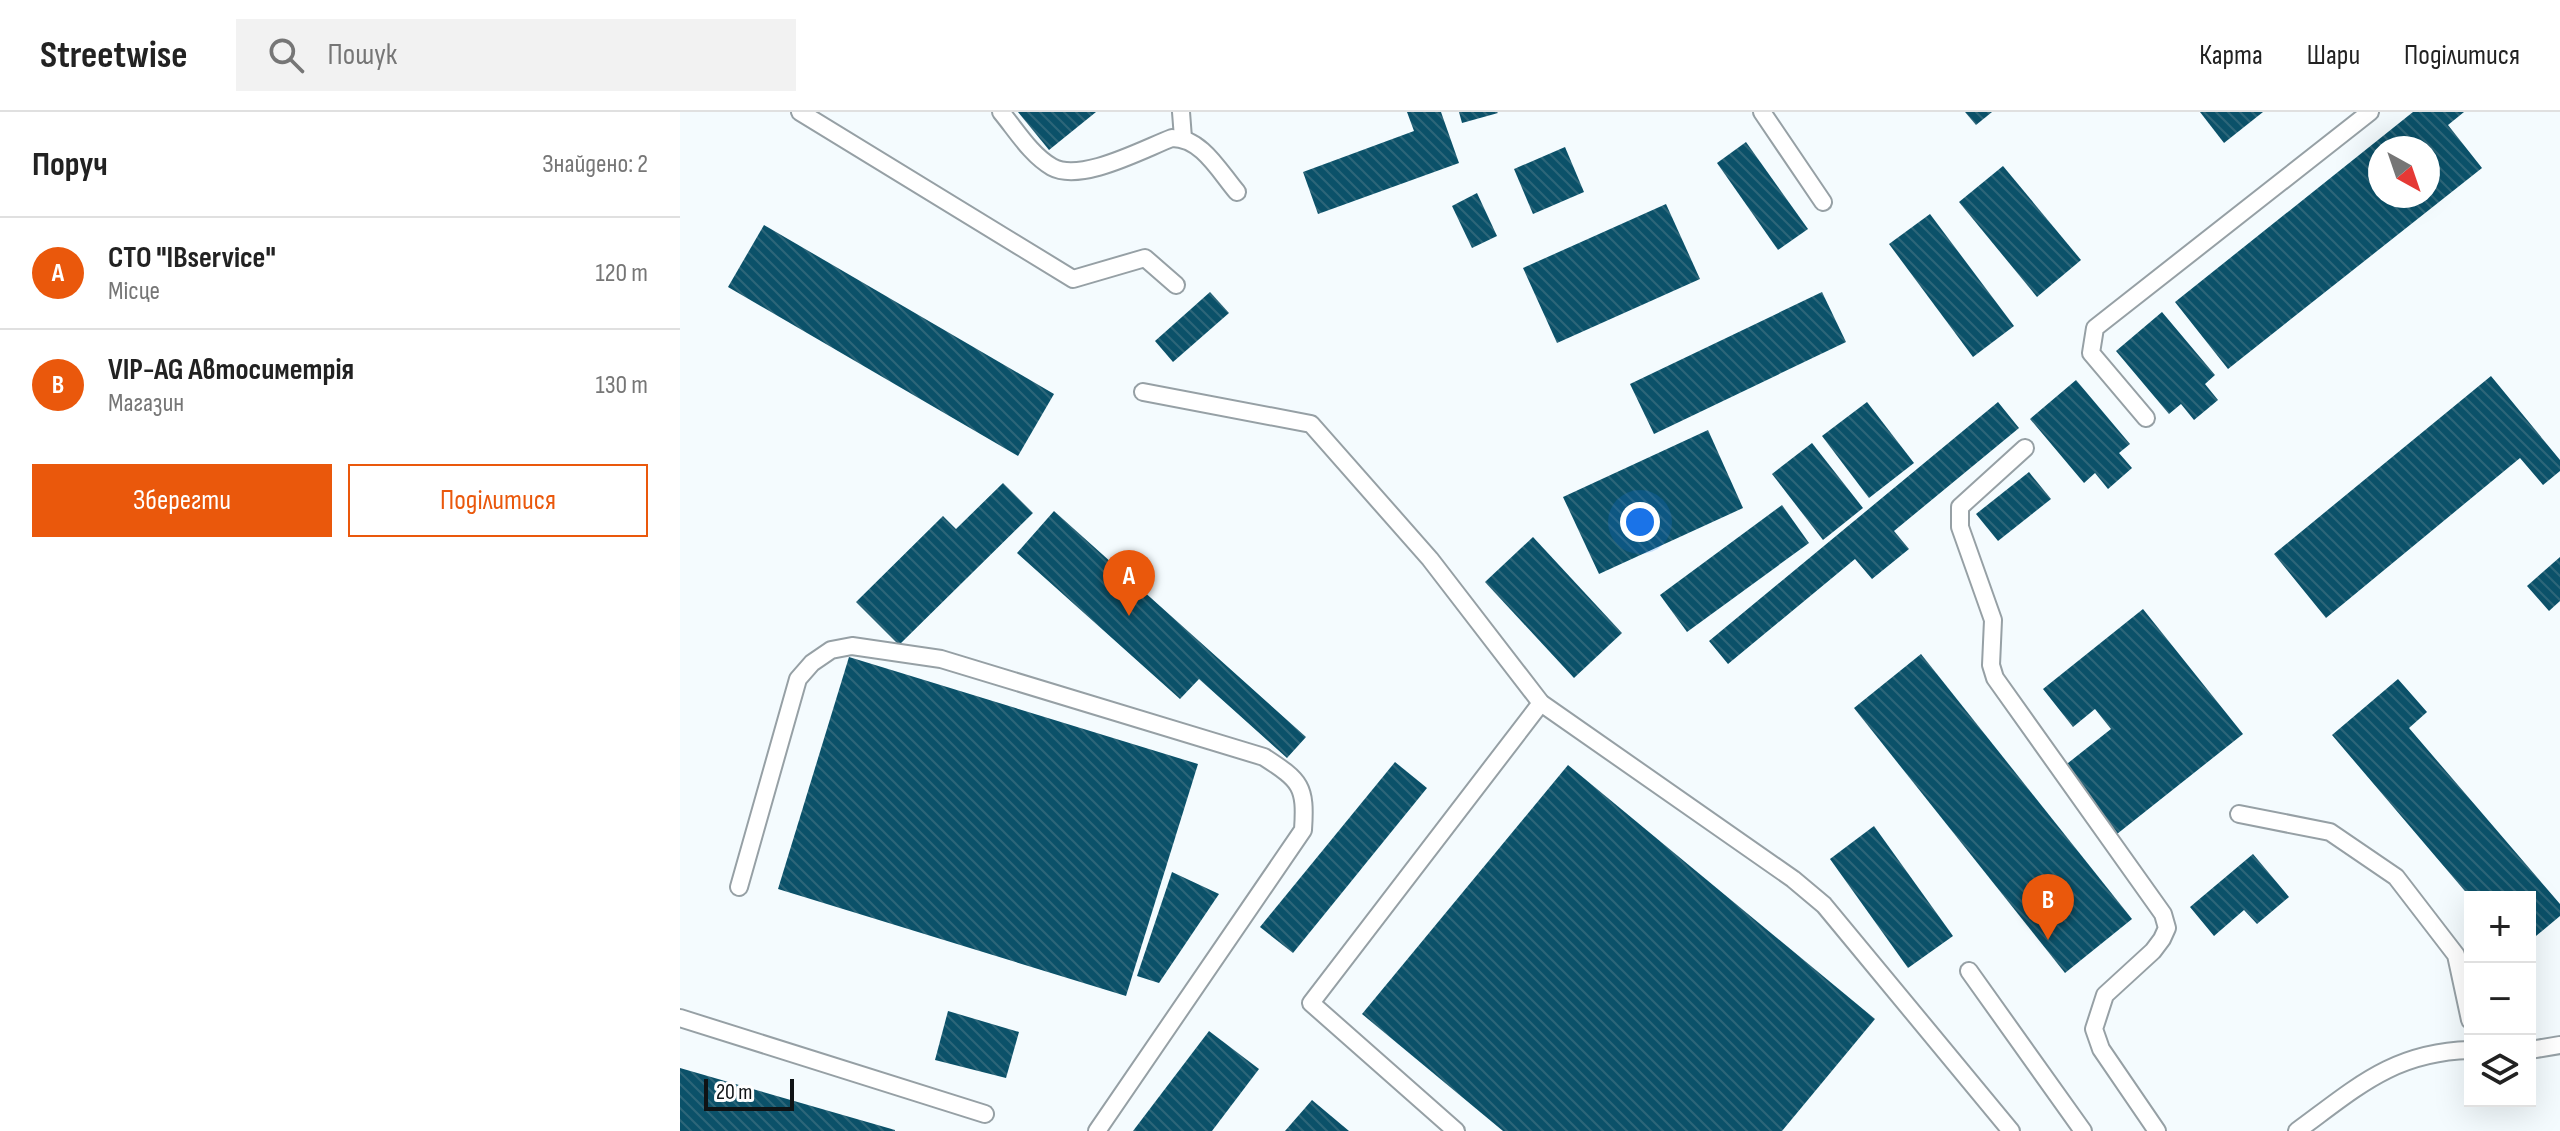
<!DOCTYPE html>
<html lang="uk">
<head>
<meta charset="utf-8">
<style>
  :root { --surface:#fff; --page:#f2f2f2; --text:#222; --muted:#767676; --line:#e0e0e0; --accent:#ea580c }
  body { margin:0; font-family:"Sofia Sans Condensed",sans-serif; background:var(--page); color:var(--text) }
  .controls { position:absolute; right:24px; bottom:24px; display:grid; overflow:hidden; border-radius:0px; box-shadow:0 8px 32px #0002 }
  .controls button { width:72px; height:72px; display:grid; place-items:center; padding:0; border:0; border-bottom:2px solid var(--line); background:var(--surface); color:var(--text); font:40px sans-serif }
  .compass { position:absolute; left:1688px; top:24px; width:72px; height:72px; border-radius:50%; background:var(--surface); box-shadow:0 8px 32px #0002; rotate:140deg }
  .scale { position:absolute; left:24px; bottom:20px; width:90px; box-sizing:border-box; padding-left:8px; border:4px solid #0f1315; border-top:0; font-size:22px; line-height:28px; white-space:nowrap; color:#0f1315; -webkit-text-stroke:6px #fff; paint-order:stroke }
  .you { position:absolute; left:960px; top:410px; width:28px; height:28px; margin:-20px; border:6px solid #fff; border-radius:50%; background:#1a73e8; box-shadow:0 0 0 12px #1a73e833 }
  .badge { display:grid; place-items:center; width:52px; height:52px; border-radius:50%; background:var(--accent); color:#fff; font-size:26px; font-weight:700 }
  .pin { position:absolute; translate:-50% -66px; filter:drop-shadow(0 2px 4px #0008) }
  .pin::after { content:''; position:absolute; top:42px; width:28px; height:24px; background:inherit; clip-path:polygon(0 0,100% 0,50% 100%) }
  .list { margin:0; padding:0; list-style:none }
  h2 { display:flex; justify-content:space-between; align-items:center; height:104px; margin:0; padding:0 32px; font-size:34px }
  h2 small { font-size:26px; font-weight:400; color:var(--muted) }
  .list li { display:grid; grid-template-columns:52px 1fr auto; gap:24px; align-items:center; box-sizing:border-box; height:112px; padding:0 32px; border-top:2px solid var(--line) }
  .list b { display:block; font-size:30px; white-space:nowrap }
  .list p { margin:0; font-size:26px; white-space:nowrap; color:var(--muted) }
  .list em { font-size:26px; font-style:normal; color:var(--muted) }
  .actions { display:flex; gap:16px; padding:24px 32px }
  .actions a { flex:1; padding:18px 0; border:2px solid var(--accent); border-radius:0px; text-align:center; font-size:28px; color:var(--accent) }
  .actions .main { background:var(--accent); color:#fff }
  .icon { flex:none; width:44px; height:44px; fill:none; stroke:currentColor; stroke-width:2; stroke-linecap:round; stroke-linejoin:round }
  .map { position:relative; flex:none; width:1880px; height:1019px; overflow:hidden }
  header { display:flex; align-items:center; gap:48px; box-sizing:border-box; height:112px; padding:0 40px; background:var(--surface); border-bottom:2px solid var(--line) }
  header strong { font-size:38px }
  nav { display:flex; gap:44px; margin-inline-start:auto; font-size:28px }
  .search { width:560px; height:72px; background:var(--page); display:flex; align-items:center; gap:20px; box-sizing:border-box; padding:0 28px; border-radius:0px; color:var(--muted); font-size:30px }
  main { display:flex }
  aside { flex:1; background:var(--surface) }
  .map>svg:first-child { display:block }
  .building { fill:url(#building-back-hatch); fill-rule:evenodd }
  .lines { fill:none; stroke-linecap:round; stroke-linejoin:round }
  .lane-casing { stroke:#96a0a5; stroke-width:20 }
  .lane { stroke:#fff; stroke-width:16 }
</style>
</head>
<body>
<header>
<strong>Streetwise</strong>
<div class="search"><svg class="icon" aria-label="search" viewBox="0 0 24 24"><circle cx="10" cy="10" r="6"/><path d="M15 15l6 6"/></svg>Пошук</div>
<nav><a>Карта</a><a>Шари</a><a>Поділитися</a></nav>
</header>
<main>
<aside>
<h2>Поруч<small>Знайдено: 2</small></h2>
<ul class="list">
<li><span class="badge">A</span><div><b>СТО &quot;IBservice&quot;</b><p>Місце</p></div><em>120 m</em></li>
<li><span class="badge">B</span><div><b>VIP-AG Автосиметрія</b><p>Магазин</p></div><em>130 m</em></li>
</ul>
<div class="actions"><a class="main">Зберегти</a><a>Поділитися</a></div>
</aside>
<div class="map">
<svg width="1880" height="1019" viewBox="0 0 1880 1019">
  <defs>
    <pattern id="building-back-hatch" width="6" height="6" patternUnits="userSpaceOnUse" patternTransform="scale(2)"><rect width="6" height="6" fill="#0b5169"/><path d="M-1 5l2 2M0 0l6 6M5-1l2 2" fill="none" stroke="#2d6679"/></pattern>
  </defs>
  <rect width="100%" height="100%" fill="#f4fbfe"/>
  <g class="building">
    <path d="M 338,0 L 416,0 L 369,38 Z"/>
    <path d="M 727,0 L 761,0 L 779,51 L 638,102 L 623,60 L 734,19 Z"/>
    <path d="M 779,0 L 817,0 L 818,1 L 782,11 Z"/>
    <path d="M 1285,0 L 1312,0 L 1296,13 Z"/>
    <path d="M 1520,0 L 1583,0 L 1544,31 Z"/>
    <path d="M 1733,0 L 1784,0 L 1768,13 L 1802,56 L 1548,257 L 1495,190 ZM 1700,36 L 1748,36 L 1748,84 L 1700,84 Z"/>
    <path d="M 1066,30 L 1128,117 L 1098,138 L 1037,51 Z"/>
    <path d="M 885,35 L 904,80 L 853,102 L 834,57 Z"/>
    <path d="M 1323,54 L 1401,148 L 1357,185 L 1279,90 Z"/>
    <path d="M 797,81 L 817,124 L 792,136 L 772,94 Z"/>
    <path d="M 986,92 L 1020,167 L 877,231 L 843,156 Z"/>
    <path d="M 1250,102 L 1334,214 L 1293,245 L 1209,132 Z"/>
    <path d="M 84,113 L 374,282 L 338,344 L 48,175 Z"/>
    <path d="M 530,180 L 549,201 L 493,250 L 475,229 Z"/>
    <path d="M 1142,180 L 1166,230 L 974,322 L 950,272 Z"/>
    <path d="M 1482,200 L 1535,263 L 1525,272 L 1538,288 L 1514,308 L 1501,292 L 1489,302 L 1436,239 Z"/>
    <path d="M 1811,264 L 1880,348 L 1880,359 L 1863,373 L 1840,346 L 1646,506 L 1594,442 Z"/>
    <path d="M 1396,268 L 1450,332 L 1439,341 L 1452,356 L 1428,377 L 1415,361 L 1404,371 L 1350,307 Z"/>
    <path d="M 1187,290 L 1234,351 L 1189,386 L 1142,324 Z"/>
    <path d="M 1318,290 L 1339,316 L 1214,419 L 1229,437 L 1192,467 L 1175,447 L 1048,552 L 1029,529 Z"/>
    <path d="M 1028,318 L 1063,396 L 919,462 L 883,385 Z"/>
    <path d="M 1132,331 L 1183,396 L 1143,428 L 1092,362 Z"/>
    <path d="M 1349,360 L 1371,387 L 1318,429 L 1296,402 Z"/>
    <path d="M 323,371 L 353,401 L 219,533 L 176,490 L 263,404 L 276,417 Z"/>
    <path d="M 1102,393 L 1129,431 L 1007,520 L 980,483 Z"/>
    <path d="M 374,399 L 626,625 L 607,646 L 519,567 L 500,587 L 337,441 Z"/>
    <path d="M 853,425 L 942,521 L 894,566 L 805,470 Z"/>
    <path d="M 1880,445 L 1880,489 L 1869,499 L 1847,474 Z"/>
    <path d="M 1463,497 L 1563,622 L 1437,722 L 1383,655 L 1431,617 L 1415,597 L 1393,615 L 1363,577 Z"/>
    <path d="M 1241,542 L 1452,807 L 1385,861 L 1174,596 Z"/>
    <path d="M 169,545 L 518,652 L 446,884 L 98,777 Z"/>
    <path d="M 1718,567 L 1747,600 L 1729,616 L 1880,792 L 1880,804 L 1850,829 L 1850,785 L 1790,785 L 1652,623 Z"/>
    <path d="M 715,650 L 747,676 L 613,841 L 580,815 Z"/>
    <path d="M 888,653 L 1195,907 L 1102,1019 L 823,1019 L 682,902 Z"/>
    <path d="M 1194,714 L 1273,824 L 1228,856 L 1150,747 Z"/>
    <path d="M 1573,742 L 1609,785 L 1577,812 L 1564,798 L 1534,824 L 1510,795 Z"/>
    <path d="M 492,760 L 539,782 L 479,871 L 457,864 Z"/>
    <path d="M 268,899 L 339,920 L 326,966 L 255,948 Z"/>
    <path d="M 529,919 L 579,957 L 532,1019 L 453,1019 Z"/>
    <path d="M 0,956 L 215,1018 L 215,1019 L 0,1019 Z"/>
    <path d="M 632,988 L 669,1019 L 605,1019 Z"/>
  </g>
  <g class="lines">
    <g class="lane-casing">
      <g id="lane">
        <path d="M 120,0 L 393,167 L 465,146 L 496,173"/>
        <path d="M 321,0 C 336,18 351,43 372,55 C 401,71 463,37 492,26 C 522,26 539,59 557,80"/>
        <path d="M 501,0 L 503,26"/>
        <path d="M 1082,0 L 1143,90"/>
        <path d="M 463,280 L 631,312 L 750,447 L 861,591 L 1113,767 L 1144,793 L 1331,1019"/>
        <path d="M 1466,306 L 1411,241 L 1415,216 L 1690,0"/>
        <path d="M 1345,336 L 1280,395 L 1280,415 L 1313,508 L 1311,553 L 1315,566 L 1483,802 L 1487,816 L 1482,827 L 1473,839 L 1425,883 L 1414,917 L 1421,937 L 1477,1019"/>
        <path d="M 1559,702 L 1650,720 L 1716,765 L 1776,843 L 1790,908"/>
        <path d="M 59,775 L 118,567 L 132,551 L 151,538 L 172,534 L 261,547 L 584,645 C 621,669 626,674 623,718 L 417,1019"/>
        <path d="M 1289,859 L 1403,1019"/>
        <path d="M 0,906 L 305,1002"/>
        <path d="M 1850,938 L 1880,933"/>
        <path d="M 776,1019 L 631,891 L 861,591"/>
        <path d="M 1617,1019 C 1676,976 1713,940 1790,938"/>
      </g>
    </g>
    <use href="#lane" class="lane"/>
  </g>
</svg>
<div class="controls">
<button>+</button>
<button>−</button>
<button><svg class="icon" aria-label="layers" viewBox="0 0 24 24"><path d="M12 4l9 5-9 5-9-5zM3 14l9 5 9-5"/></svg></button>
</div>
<svg class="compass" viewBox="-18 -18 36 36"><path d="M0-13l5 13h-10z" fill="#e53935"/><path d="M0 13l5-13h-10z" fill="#767676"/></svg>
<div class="scale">20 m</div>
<div class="you"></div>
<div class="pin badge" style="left:449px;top:504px">A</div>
<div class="pin badge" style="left:1368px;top:828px">B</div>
</div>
</main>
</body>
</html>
